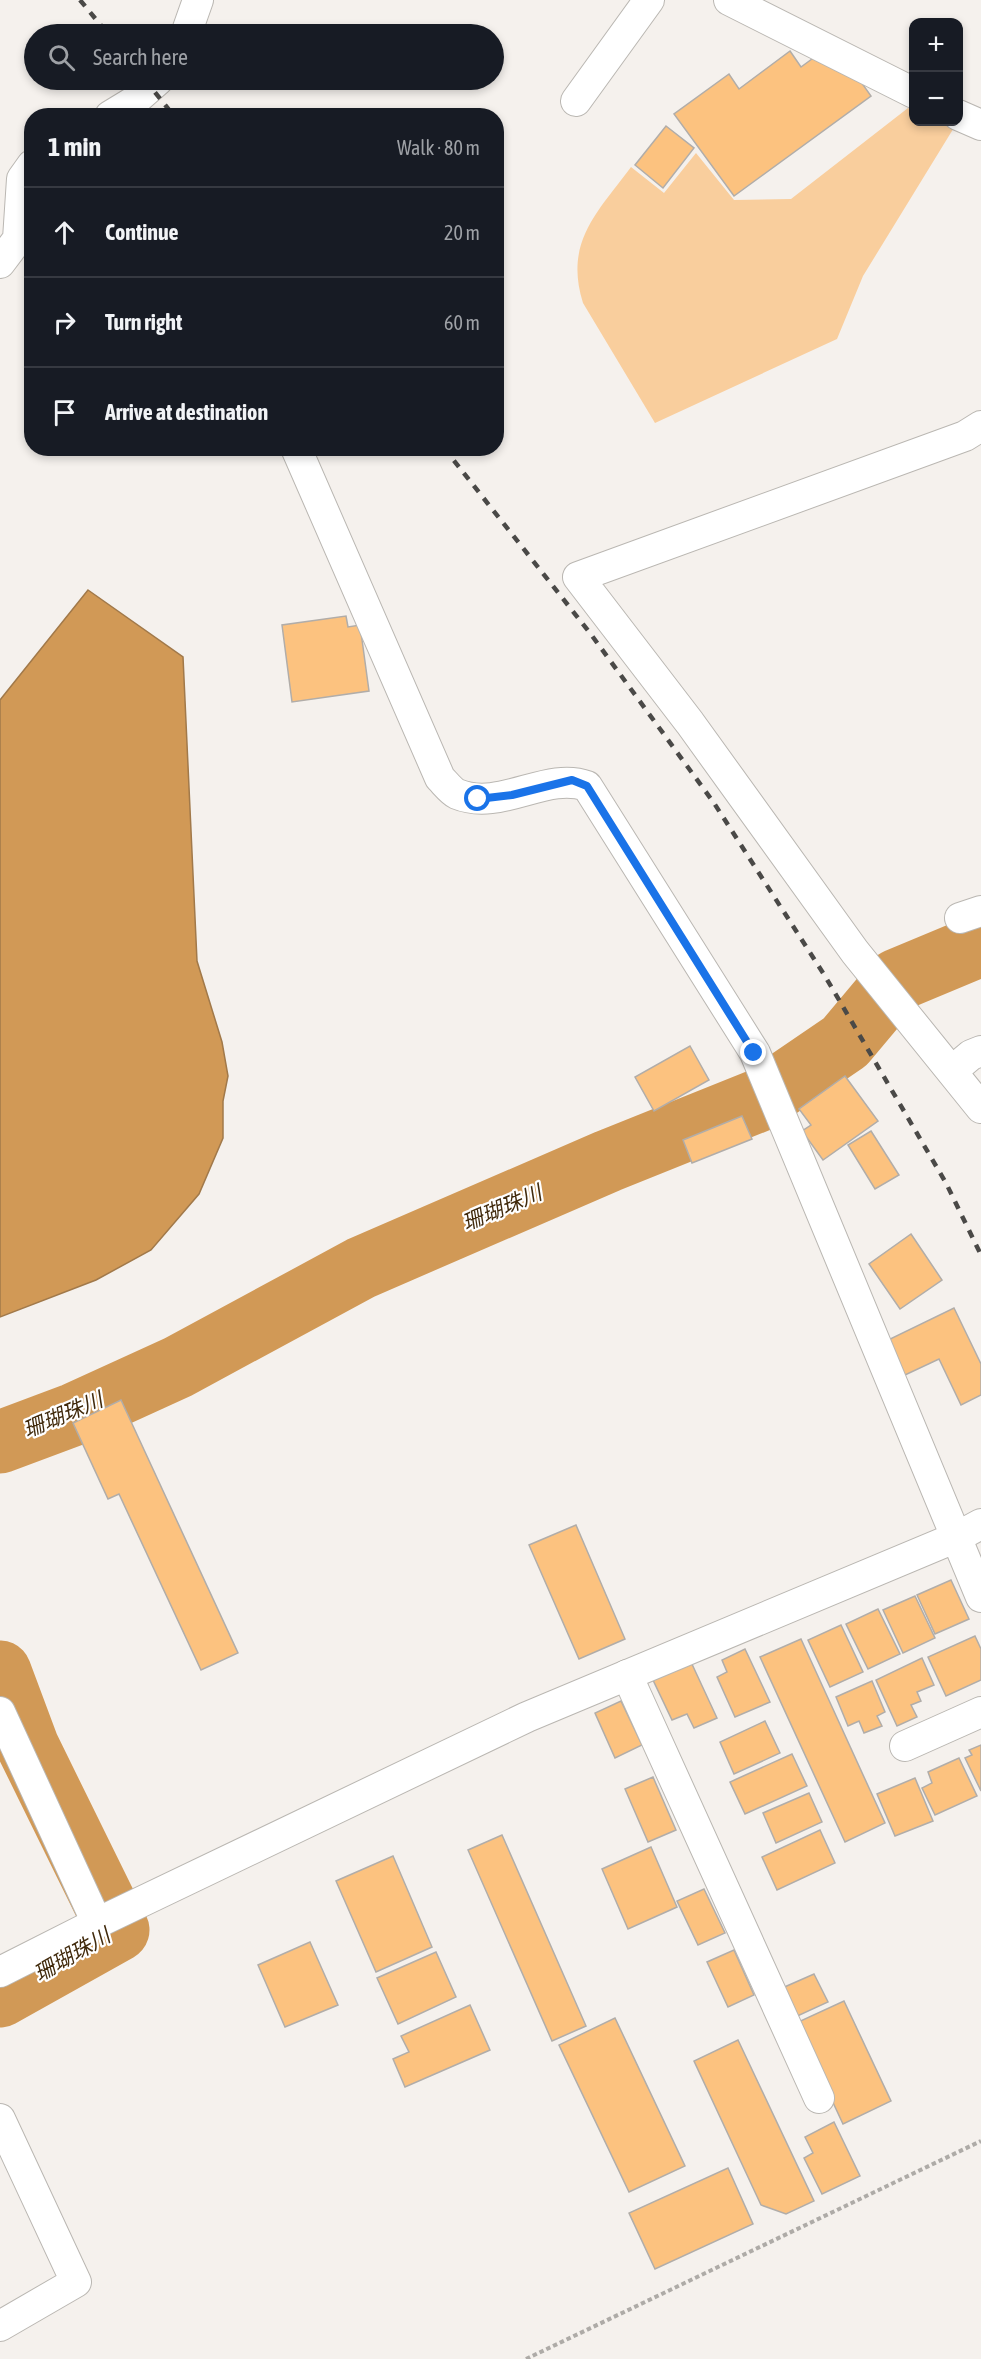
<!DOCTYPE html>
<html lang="en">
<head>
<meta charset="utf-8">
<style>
  :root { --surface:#171b24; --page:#20242c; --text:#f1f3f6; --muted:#9ea1a6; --line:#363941 }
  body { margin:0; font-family:"Asap Condensed","Noto Sans JP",sans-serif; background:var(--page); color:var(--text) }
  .controls { position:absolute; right:18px; top:18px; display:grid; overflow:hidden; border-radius:12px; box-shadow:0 3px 9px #0003 }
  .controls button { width:54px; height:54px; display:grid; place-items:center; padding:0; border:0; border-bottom:2px solid var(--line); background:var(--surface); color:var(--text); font:30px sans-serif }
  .stop { position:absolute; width:18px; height:18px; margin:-14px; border:4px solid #1a73e8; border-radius:50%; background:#fff }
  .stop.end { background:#1a73e8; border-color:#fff; box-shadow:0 2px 6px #0008 }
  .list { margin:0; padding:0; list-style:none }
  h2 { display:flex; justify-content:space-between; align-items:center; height:78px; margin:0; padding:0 24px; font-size:26px }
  h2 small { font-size:20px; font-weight:400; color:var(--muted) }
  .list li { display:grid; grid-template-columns:39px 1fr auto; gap:18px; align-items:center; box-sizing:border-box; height:90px; padding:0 24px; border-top:2px solid var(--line) }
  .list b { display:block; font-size:22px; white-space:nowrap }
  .list em { font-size:20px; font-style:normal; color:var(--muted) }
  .icon { flex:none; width:33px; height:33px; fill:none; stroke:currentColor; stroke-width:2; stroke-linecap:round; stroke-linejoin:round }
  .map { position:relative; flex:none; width:981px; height:2359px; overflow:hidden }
  .search { position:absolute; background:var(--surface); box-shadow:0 3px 9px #0003; left:24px; top:24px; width:480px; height:66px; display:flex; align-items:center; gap:15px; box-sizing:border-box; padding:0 21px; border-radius:33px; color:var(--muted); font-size:22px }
  .panel { position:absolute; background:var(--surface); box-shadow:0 3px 9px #0003; left:24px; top:108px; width:480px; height:348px; border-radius:24px }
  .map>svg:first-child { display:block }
  .green { fill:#f9ce9d }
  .water { fill:#d19956; stroke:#a1794a; stroke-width:1.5 }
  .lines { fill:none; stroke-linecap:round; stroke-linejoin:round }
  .river { stroke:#d19956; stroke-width:63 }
  .building { fill:#fcc27f; stroke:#b1ada9; stroke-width:1.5 }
  .minor-casing { stroke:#bab7b2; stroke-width:32 }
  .path { stroke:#aeaba7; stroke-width:4; stroke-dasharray:4.5 3; stroke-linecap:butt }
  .minor { stroke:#fff; stroke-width:30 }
  .rail { stroke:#4a4947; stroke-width:4.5; stroke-dasharray:8 8; stroke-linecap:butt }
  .route { stroke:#1a73e8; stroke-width:8 }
  .labels { text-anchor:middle; stroke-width:4.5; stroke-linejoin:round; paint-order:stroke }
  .water-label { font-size:21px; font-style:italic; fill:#412a0c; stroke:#fff }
</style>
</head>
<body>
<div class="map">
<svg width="981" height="2359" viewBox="0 0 981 2359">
  <rect width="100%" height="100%" fill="#f5f1ed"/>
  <path class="green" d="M 908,108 L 913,110 L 914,122 L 944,122 L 955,126 L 863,276 L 837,339 L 655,423 L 583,303 C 564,242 597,213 631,167 L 664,193 L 696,153 L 734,200 L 791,199 Z"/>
  <path class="water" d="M 88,590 L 183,657 L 197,961 L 222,1042 L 228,1076 L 223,1101 L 223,1138 L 199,1194 L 151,1250 L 96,1280 L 0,1317 L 0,700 Z"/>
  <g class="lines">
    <g class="river">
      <path d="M 0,1442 L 75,1414 L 178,1367 L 361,1268 L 608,1161 L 760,1100 L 845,1042 L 897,980 L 981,945"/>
      <path d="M 0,1672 L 28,1747 L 118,1930 L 0,1996"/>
    </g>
  </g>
  <g class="building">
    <path d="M 790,51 L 801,67 L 816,56 L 854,72 L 871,96 L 734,196 L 674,114 L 729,74 L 739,89 Z"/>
    <path d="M 666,126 L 694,148 L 663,188 L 635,165 Z"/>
    <path d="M 346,616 L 348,627 L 360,625 L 369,691 L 292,702 L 282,625 Z"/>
    <path d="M 690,1046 L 709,1080 L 654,1111 L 635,1077 Z"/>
    <path d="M 845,1076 L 878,1121 L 823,1160 L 802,1131 L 811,1125 L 799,1109 Z"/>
    <path d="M 742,1116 L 752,1139 L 692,1163 L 683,1140 Z"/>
    <path d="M 871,1131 L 899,1175 L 875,1189 L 848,1145 Z"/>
    <path d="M 911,1234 L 942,1280 L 900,1309 L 869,1264 Z"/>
    <path d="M 954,1308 L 981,1364 L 981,1395 L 961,1405 L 939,1359 L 905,1375 L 888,1340 Z"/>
    <path d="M 121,1400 L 238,1653 L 201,1670 L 119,1494 L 108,1499 L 73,1423 Z"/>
    <path d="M 576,1525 L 625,1639 L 579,1659 L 529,1545 Z"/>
    <path d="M 951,1580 L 969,1619 L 935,1634 L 917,1595 Z"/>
    <path d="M 915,1596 L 935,1638 L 903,1653 L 883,1610 Z"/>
    <path d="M 878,1609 L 900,1654 L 868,1669 L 846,1624 Z"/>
    <path d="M 841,1625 L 863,1672 L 830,1687 L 808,1640 Z"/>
    <path d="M 975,1636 L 981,1649 L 981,1680 L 946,1696 L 928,1657 Z"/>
    <path d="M 801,1639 L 885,1823 L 845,1842 L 760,1657 Z"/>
    <path d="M 745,1649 L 770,1702 L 735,1717 L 717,1677 L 727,1672 L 722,1660 Z"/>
    <path d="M 922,1658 L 934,1685 L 917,1692 L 921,1701 L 911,1705 L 917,1717 L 897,1726 L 876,1680 Z"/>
    <path d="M 691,1662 L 717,1718 L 694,1728 L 687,1714 L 672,1720 L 653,1680 Z"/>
    <path d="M 872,1681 L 885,1712 L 877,1716 L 882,1726 L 864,1733 L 859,1721 L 848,1726 L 836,1697 Z"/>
    <path d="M 621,1701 L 642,1745 L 615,1758 L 595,1713 Z"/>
    <path d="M 765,1721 L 780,1753 L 734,1774 L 720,1742 Z"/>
    <path d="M 981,1745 L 981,1791 L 965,1758 L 972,1755 L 969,1750 Z"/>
    <path d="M 792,1754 L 807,1786 L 745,1814 L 730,1782 Z"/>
    <path d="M 959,1758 L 977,1796 L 935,1815 L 922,1788 L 932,1783 L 928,1772 Z"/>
    <path d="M 653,1777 L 676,1830 L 648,1842 L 625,1789 Z"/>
    <path d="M 915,1778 L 933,1821 L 895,1836 L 877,1794 Z"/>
    <path d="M 809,1793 L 822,1822 L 776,1843 L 763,1813 Z"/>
    <path d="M 820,1830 L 835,1863 L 777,1890 L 762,1857 Z"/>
    <path d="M 502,1835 L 586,2026 L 552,2041 L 468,1850 Z"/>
    <path d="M 651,1847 L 677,1907 L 628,1929 L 602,1869 Z"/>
    <path d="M 393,1856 L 432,1947 L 376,1972 L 336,1881 Z"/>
    <path d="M 704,1889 L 725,1933 L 698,1945 L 677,1901 Z"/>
    <path d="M 310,1942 L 338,2005 L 285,2027 L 258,1965 Z"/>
    <path d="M 734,1950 L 754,1995 L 728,2007 L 707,1962 Z"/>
    <path d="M 436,1952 L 456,1997 L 398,2024 L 377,1978 Z"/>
    <path d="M 814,1974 L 828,2002 L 793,2018 L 780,1989 Z"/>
    <path d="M 844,2001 L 891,2101 L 843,2124 L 796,2023 Z"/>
    <path d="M 470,2005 L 490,2050 L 405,2087 L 393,2059 L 409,2052 L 401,2036 Z"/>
    <path d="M 615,2018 L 685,2166 L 629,2192 L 559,2045 Z"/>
    <path d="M 738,2040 L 814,2201 L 786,2214 L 761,2205 L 694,2061 Z"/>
    <path d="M 834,2122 L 860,2176 L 822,2194 L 804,2158 L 813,2153 L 805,2137 Z"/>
    <path d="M 728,2168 L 753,2224 L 655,2269 L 629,2213 Z"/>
  </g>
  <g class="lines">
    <g class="minor-casing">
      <g id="minor">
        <path d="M 729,0 L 914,93"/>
        <path d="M 186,34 L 198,0"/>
        <path d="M 576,101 L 649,0"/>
        <path d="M 958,115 L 981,125"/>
        <path d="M 110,116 L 133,102 L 158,80"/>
        <path d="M 0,263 L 18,239 L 22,179 L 32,165"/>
        <path d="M 981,426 L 965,436 L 578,577 L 690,723 L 855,952 L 981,1108"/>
        <path d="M 296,448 L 440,778 C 445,783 451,791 457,794 C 501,812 546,771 587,786 L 755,1053 L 981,1597"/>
        <path d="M 960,918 L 981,911"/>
        <path d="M 952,1071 L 971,1055 L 981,1051"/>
        <path d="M 627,1675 L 819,2098"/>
        <path d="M 0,1712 L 97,1923"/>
        <path d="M 905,1746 L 981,1712"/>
        <path d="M 0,1972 L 97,1923 L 527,1717 L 957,1537 L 981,1524"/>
        <path d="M 0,2119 L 76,2282 L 0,2326"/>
      </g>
    </g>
    <path class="path" d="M 526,2359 L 981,2141"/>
    <use href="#minor" class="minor"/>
    <g class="rail">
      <path d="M 80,0 L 108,34"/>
      <path d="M 145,80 L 174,116"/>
      <path d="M 444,448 L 590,633 L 714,803 L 825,976 L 946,1183 L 981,1255"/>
    </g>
  </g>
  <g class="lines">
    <path class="route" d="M 478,799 L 512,795 L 572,780 L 587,786 L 754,1053"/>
  </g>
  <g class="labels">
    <g class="water-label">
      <text transform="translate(502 1208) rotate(-23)" y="7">珊瑚珠川</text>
      <text transform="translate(63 1415) rotate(-23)" y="7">珊瑚珠川</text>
      <text transform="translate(72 1955) rotate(-30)" y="7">珊瑚珠川</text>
    </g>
  </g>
</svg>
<div class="controls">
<button>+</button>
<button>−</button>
</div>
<div class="stop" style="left:478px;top:799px"></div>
<div class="stop end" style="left:754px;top:1053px"></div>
<div class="search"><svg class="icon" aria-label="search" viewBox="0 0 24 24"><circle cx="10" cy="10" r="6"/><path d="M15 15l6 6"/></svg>Search here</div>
<section class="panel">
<h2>1 min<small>Walk · 80 m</small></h2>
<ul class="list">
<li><svg class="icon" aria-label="ahead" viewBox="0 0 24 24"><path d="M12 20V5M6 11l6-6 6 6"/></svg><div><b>Continue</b></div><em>20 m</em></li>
<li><svg class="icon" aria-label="right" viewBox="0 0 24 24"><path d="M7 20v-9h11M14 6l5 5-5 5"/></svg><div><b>Turn right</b></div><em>60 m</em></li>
<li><svg class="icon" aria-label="arrive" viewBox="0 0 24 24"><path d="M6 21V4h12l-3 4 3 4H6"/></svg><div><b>Arrive at destination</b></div></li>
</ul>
</section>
</div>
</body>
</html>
